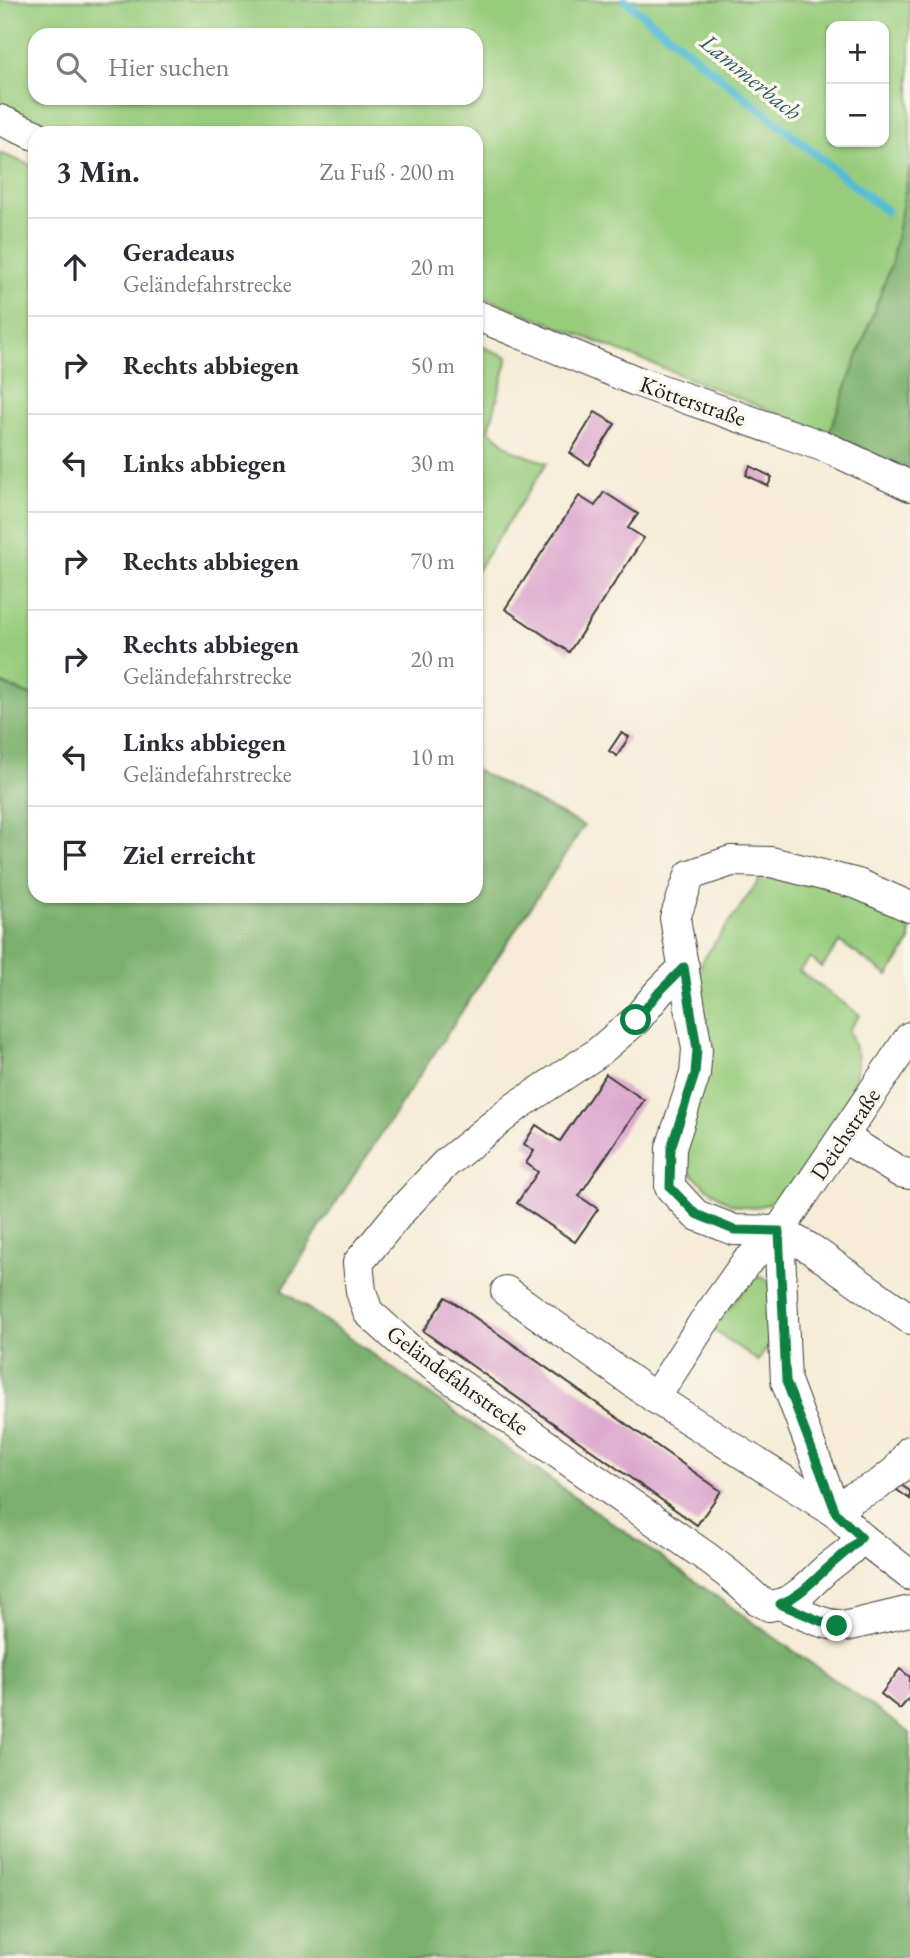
<!DOCTYPE html>
<html lang="de">
<head>
<meta charset="utf-8">
<style>
  :root { --surface:#fff; --page:#f7f7f7; --text:#2b2b33; --muted:#7c7c81; --line:#e1e1e2 }
  body { margin:0; font-family:"EB Garamond",serif; background:var(--page); color:var(--text) }
  .controls { position:absolute; right:21px; top:21px; display:grid; overflow:hidden; border-radius:14px; box-shadow:0 2px 5px #0004 }
  .controls button { width:63px; height:63px; display:grid; place-items:center; padding:0; border:0; border-bottom:2px solid var(--line); background:var(--surface); color:var(--text); font:35px sans-serif }
  .stop { position:absolute; width:21px; height:21px; margin:-16px; border:5px solid #0b8043; border-radius:50%; background:#fff }
  .stop.end { background:#0b8043; border-color:#fff; box-shadow:0 2px 7px #0008 }
  .list { margin:0; padding:0; list-style:none }
  h2 { display:flex; justify-content:space-between; align-items:center; height:91px; margin:0; padding:0 28px; font-size:30px }
  h2 small { font-size:23px; font-weight:400; color:var(--muted) }
  .list li { display:grid; grid-template-columns:46px 1fr auto; gap:21px; align-items:center; box-sizing:border-box; height:98px; padding:0 28px; border-top:2px solid var(--line) }
  .list b { display:block; font-size:26px; white-space:nowrap }
  .list p { margin:0; font-size:23px; white-space:nowrap; color:var(--muted) }
  .list em { font-size:23px; font-style:normal; color:var(--muted) }
  .icon { flex:none; width:38px; height:38px; fill:none; stroke:currentColor; stroke-width:2; stroke-linecap:round; stroke-linejoin:round }
  .map { position:relative; flex:none; width:910px; height:1958px; overflow:hidden }
  .search { position:absolute; background:var(--surface); box-shadow:0 2px 5px #0004; left:28px; top:28px; width:455px; height:77px; display:flex; align-items:center; gap:18px; box-sizing:border-box; padding:0 24px; border-radius:21px; color:var(--muted); font-size:26px }
  .panel { position:absolute; background:var(--surface); box-shadow:0 2px 5px #0004; left:28px; top:126px; width:455px; height:777px; border-radius:21px }
  .map>svg:first-child { display:block }
  .green { fill:#98cc7d; stroke:#5a744c; stroke-width:2; fill-rule:evenodd }
  .forest { fill:#7ab06c; stroke:#4b6644; stroke-width:2 }
  .lines { fill:none; stroke-linecap:round; stroke-linejoin:round }
  .stream { stroke:#56bdd4; stroke-width:9 }
  .building { fill:#dca7cd }
  .minor-casing { stroke:#3d3b38; stroke-width:32 }
  .minor { stroke:#fff; stroke-width:30 }
  .route { stroke:#0b8043; stroke-width:9 }
  .labels { text-anchor:middle; stroke-width:7; stroke-linejoin:round; paint-order:stroke }
  .street-label { font-size:23px; fill:#1c1c1c; stroke:#fbf7ec }
  .water-label { font-size:24px; font-style:italic; fill:#335c66; stroke:#fbf7ec }
</style>
</head>
<body>
<div class="map">
<svg width="910" height="1958" viewBox="0 0 910 1958">
  <rect width="100%" height="100%" fill="#fbf7ec"/>
  <filter id="ink" filterUnits="userSpaceOnUse"><feTurbulence type="fractalNoise" baseFrequency=".0143" numOctaves="2"/><feDisplacementMap in="SourceGraphic" scale="14" xChannelSelector="R" yChannelSelector="G"/><feConvolveMatrix kernelMatrix="1 2 1 2 8 2 1 2 1" color-interpolation-filters="sRGB"/></filter>
  <filter id="wash" filterUnits="userSpaceOnUse"><feTurbulence type="fractalNoise" baseFrequency=".00686" numOctaves="4" result="noise"/><feDisplacementMap in="SourceGraphic" scale="28" xChannelSelector="R" yChannelSelector="G"/><feGaussianBlur stdDeviation="1.57" result="paint"/><feColorMatrix in="noise" values="0 0 0 0 0 0 0 0 0 0 0 0 0 0 0 0 0 1.4 0 .05"/><feComposite in="paint" operator="in"/></filter>
  <g filter="url(#wash)">
    <rect width="100%" height="100%" fill="#f6ecd7"/>
    <g class="green">
      <path d="M 0,0 L 910,0 L 910,165 L 891,265 L 829,434 L 476,294 L 476,133 L 69,133 L 0,106 ZM 831,26 L 884,26 L 884,142 L 831,142 ZM 35,35 L 476,35 L 476,98 L 35,98 Z"/>
      <path d="M 0,153 L 35,167 L 35,697 L 0,683 Z"/>
      <path d="M 476,344 L 508,357 L 489,430 L 514,451 L 547,463 L 476,572 Z"/>
      <path d="M 765,872 L 816,881 L 910,917 L 910,942 L 888,976 L 840,942 L 822,967 L 810,958 L 799,971 L 860,1015 L 849,1030 L 858,1057 L 853,1095 L 792,1189 L 776,1202 L 752,1208 L 730,1204 L 707,1188 L 686,1169 L 682,1155 L 696,982 L 702,961 Z"/>
      <path d="M 762,1277 L 770,1282 L 771,1342 L 758,1361 L 712,1329 L 753,1278 Z"/>
    </g>
    <g class="forest">
      <path d="M 910,165 L 910,470 L 829,434 L 891,265 Z"/>
      <path d="M 0,683 L 35,697 L 35,896 L 476,896 L 476,770 L 584,826 L 324,1221 L 282,1290 L 910,1733 L 910,1958 L 0,1958 Z"/>
    </g>
    <g class="lines">
      <path class="stream" d="M 625,0 L 886,211"/>
    </g>
    <g id="blocks">
      <g class="building">
        <path d="M 595,412 L 615,424 L 589,465 L 570,453 Z"/>
        <path d="M 750,466 L 772,477 L 768,486 L 746,475 Z"/>
        <path d="M 604,492 L 638,514 L 628,528 L 644,538 L 569,652 L 505,609 L 579,496 L 595,506 Z"/>
        <path d="M 621,733 L 629,737 L 617,756 L 609,751 Z"/>
        <path d="M 606,1074 L 644,1100 L 579,1196 L 598,1209 L 575,1242 L 517,1203 L 538,1172 L 526,1163 L 534,1151 L 524,1144 L 536,1125 L 560,1141 Z"/>
        <path d="M 446,1297 L 721,1491 L 697,1525 L 423,1331 Z"/>
        <path d="M 901,1485 L 910,1491 L 910,1499 L 897,1490 Z"/>
        <path d="M 900,1669 L 910,1677 L 910,1697 L 900,1709 L 881,1694 Z"/>
      </g>
    </g>
  </g>
  <g filter="url(#ink)">
    <use href="#blocks" fill-opacity="0" stroke="#3d3b38" stroke-width="2"/>
    <g class="lines">
      <g class="minor-casing">
        <g id="minor">
          <path d="M 0,120 L 35,135"/>
          <path d="M 476,315 L 636,381 L 828,448 L 910,486"/>
          <path d="M 910,907 L 858,884 L 771,862 L 731,861 L 690,875 L 675,918 L 697,1049 L 695,1074 L 671,1148 L 670,1187 L 696,1215 L 734,1230 L 779,1231 L 811,1249 L 910,1319"/>
          <path d="M 684,967 L 659,992 L 636,1020 L 596,1054 L 517,1106 L 445,1164 L 400,1212 L 358,1263 L 361,1291 L 368,1312 L 409,1349 L 705,1556 L 731,1576 L 758,1600 L 769,1606 L 780,1604 L 792,1599 L 803,1591 L 826,1569 L 849,1551 L 861,1537"/>
          <path d="M 843,1137 L 900,1172 L 910,1174"/>
          <path d="M 779,1231 L 786,1381 L 836,1513 L 861,1537 L 910,1575"/>
          <path d="M 506,1291 L 655,1398 L 836,1513 L 852,1498 L 878,1485 L 897,1470 L 910,1451"/>
          <path d="M 655,1398 L 703,1323 L 745,1264 L 779,1231 L 910,1037"/>
          <path d="M 780,1604 C 802,1614 823,1626 847,1626 L 910,1611"/>
        </g>
      </g>
      <use href="#minor" class="minor"/>
    </g>
  </g>
  <g class="lines" filter="url(#ink)">
    <path class="route" d="M 636,1020 L 659,992 L 684,967 L 697,1049 L 695,1074 L 671,1148 L 670,1187 L 696,1214 L 734,1230 L 779,1231 L 786,1381 L 836,1513 L 861,1537 C 850,1550 837,1559 824,1571 C 810,1584 798,1597 780,1604 L 825,1623 L 837,1626"/>
  </g>
  <g class="labels">
    <g class="street-label">
      <text transform="translate(693 401) rotate(19)" y="8">Kötterstraße</text>
      <text transform="translate(845 1134) rotate(-56)" y="8">Deichstraße</text>
      <text transform="translate(458 1380) rotate(36)" y="8">Geländefahrstrecke</text>
    </g>
    <g class="water-label">
      <text transform="translate(751 77) rotate(39)" y="8">Lammerbach</text>
    </g>
  </g>
</svg>
<div class="controls">
<button>+</button>
<button>−</button>
</div>
<div class="stop" style="left:636px;top:1020px"></div>
<div class="stop end" style="left:837px;top:1626px"></div>
<div class="search"><svg class="icon" aria-label="search" viewBox="0 0 24 24"><circle cx="10" cy="10" r="6"/><path d="M15 15l6 6"/></svg>Hier suchen</div>
<section class="panel">
<h2>3 Min.<small>Zu Fuß · 200 m</small></h2>
<ul class="list">
<li><svg class="icon" aria-label="ahead" viewBox="0 0 24 24"><path d="M12 20V5M6 11l6-6 6 6"/></svg><div><b>Geradeaus</b><p>Geländefahrstrecke</p></div><em>20 m</em></li>
<li><svg class="icon" aria-label="right" viewBox="0 0 24 24"><path d="M7 20v-9h11M14 6l5 5-5 5"/></svg><div><b>Rechts abbiegen</b></div><em>50 m</em></li>
<li><svg class="icon" aria-label="left" viewBox="0 0 24 24"><path d="M17 20v-9H6M10 6l-5 5 5 5"/></svg><div><b>Links abbiegen</b></div><em>30 m</em></li>
<li><svg class="icon" aria-label="right" viewBox="0 0 24 24"><path d="M7 20v-9h11M14 6l5 5-5 5"/></svg><div><b>Rechts abbiegen</b></div><em>70 m</em></li>
<li><svg class="icon" aria-label="right" viewBox="0 0 24 24"><path d="M7 20v-9h11M14 6l5 5-5 5"/></svg><div><b>Rechts abbiegen</b><p>Geländefahrstrecke</p></div><em>20 m</em></li>
<li><svg class="icon" aria-label="left" viewBox="0 0 24 24"><path d="M17 20v-9H6M10 6l-5 5 5 5"/></svg><div><b>Links abbiegen</b><p>Geländefahrstrecke</p></div><em>10 m</em></li>
<li><svg class="icon" aria-label="arrive" viewBox="0 0 24 24"><path d="M6 21V4h12l-3 4 3 4H6"/></svg><div><b>Ziel erreicht</b></div></li>
</ul>
</section>
</div>
</body>
</html>
